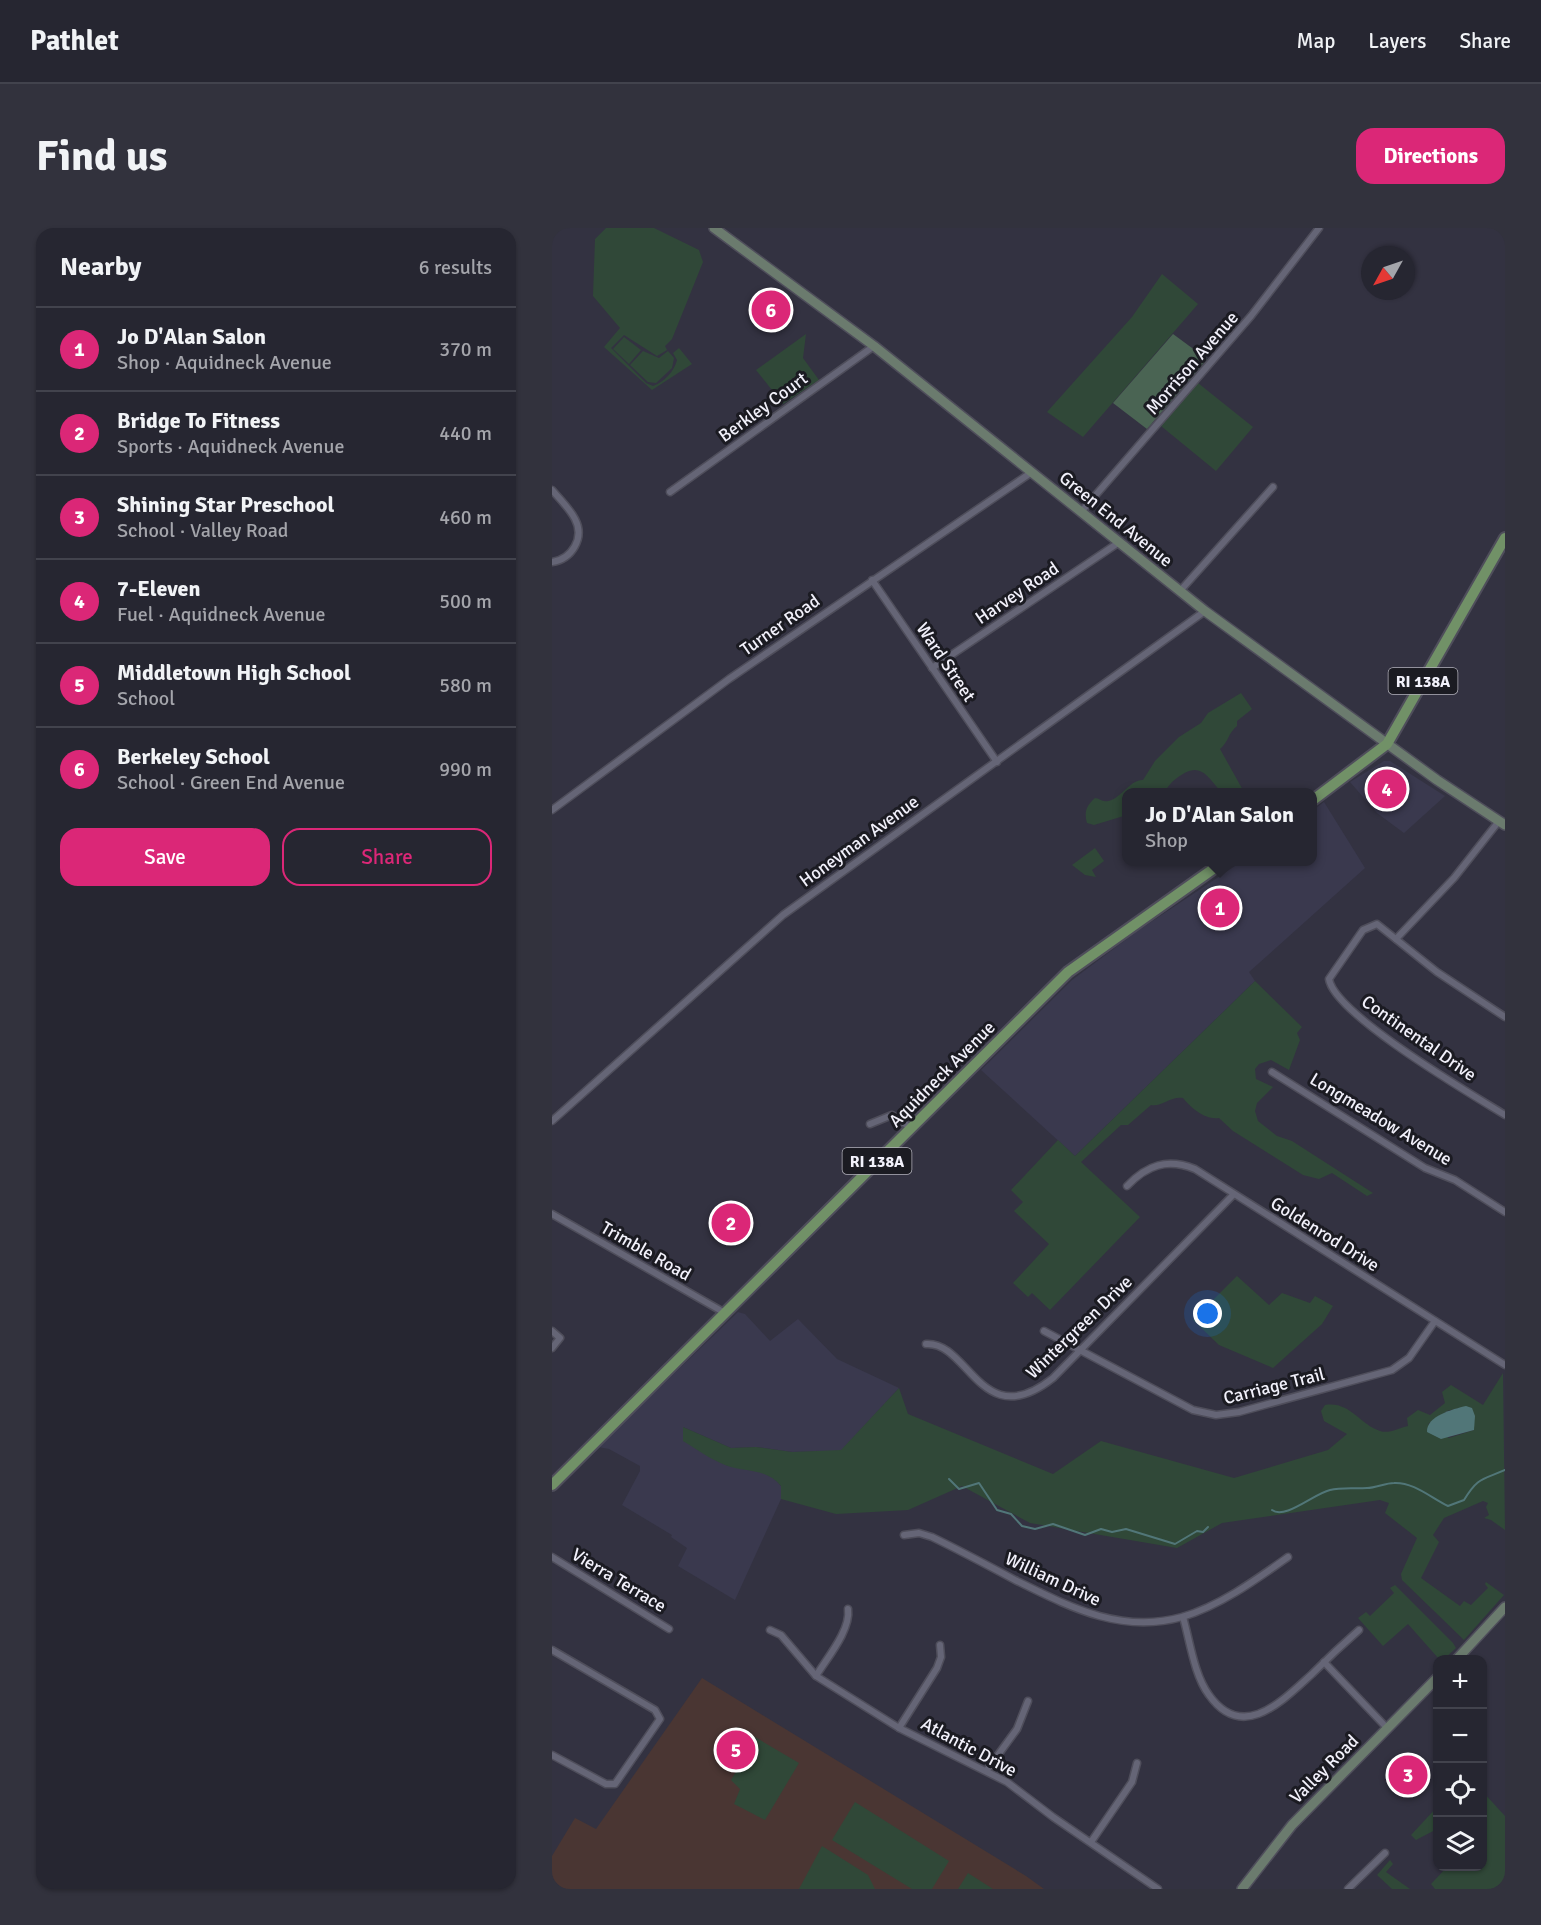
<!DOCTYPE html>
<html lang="en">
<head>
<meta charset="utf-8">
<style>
  :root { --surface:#262631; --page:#32323d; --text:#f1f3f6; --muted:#a4a5ab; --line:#42434d; --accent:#db2777 }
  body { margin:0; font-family:Signika,sans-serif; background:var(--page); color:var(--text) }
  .controls { position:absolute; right:18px; bottom:18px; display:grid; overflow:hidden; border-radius:12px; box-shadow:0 2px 4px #0004 }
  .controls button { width:54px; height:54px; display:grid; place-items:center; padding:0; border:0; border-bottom:2px solid var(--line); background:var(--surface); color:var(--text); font:30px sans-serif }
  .compass { position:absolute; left:809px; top:18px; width:54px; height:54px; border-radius:50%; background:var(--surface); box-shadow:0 2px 4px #0004; rotate:230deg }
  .you { position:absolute; left:656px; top:1086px; width:21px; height:21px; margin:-15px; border:4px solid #fff; border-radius:50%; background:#1a73e8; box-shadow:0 0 0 9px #1a73e833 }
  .badge { display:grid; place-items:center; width:39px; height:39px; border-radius:50%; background:var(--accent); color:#fff; font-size:20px; font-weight:700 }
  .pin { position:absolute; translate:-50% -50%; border:3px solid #fff; box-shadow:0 2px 6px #0006 }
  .popup { position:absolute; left:570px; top:560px; width:195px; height:78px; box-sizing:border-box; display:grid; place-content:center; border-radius:12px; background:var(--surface); filter:drop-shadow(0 2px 4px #0005); font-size:20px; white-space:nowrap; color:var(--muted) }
  .popup b { font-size:22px; color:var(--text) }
  .popup::after { content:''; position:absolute; left:50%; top:100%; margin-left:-12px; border:12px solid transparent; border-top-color:var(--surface) }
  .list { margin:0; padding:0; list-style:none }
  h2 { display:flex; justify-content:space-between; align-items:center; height:78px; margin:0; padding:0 24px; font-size:26px }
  h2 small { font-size:20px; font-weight:400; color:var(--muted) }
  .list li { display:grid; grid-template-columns:39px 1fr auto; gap:18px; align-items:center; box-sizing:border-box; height:84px; padding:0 24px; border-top:2px solid var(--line) }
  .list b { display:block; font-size:22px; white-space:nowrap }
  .list p { margin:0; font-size:20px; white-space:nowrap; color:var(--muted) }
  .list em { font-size:20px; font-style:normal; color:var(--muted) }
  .actions { display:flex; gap:12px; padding:18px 24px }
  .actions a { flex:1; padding:14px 0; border:2px solid var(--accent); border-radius:18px; text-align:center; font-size:21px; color:var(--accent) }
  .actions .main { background:var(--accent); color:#fff }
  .icon { flex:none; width:33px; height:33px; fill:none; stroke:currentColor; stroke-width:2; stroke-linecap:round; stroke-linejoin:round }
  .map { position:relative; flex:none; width:953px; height:1661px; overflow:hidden; border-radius:18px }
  header { display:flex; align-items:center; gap:36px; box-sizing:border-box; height:84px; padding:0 30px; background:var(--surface); border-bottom:2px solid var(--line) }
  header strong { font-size:28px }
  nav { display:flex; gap:33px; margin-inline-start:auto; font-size:21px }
  .intro { display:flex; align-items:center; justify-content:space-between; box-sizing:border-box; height:144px; padding:0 36px }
  h1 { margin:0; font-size:42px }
  .button { padding:15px 27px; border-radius:18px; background:var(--accent); color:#fff; font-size:21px; font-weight:700 }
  main { display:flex; gap:36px; padding:0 36px }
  aside { flex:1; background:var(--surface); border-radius:18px; box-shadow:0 2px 4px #0004 }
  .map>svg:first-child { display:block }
  .built { fill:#3a394e }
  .education { fill:#4a3633 }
  .green { fill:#304838; fill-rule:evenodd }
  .forest { fill:#4a6453 }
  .water { fill:#517678 }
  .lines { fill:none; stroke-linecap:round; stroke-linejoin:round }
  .stream { stroke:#517678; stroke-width:2 }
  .street-casing { stroke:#4f4e5b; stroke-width:9 }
  .secondary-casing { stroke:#4f4e5b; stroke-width:12 }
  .primary-casing { stroke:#4f4e5b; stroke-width:14 }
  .street { stroke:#656576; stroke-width:6 }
  .secondary { stroke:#6b7b6e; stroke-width:9 }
  .primary { stroke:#719167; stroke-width:10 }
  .labels { text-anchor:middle; stroke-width:6; stroke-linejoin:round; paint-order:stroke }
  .shield { fill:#1b1b22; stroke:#b2b1ba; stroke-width:1.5 }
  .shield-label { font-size:16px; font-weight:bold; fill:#f2f1fb }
  .street-label { font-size:18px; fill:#f2f1fb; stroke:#1b1b22 }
</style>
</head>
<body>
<header>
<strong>Pathlet</strong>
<nav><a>Map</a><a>Layers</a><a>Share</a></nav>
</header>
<div class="intro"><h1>Find us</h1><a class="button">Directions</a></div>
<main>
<aside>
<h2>Nearby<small>6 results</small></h2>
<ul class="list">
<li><span class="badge">1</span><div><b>Jo D'Alan Salon</b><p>Shop · Aquidneck Avenue</p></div><em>370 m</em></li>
<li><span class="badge">2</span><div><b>Bridge To Fitness</b><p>Sports · Aquidneck Avenue</p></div><em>440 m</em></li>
<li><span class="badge">3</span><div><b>Shining Star Preschool</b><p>School · Valley Road</p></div><em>460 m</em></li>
<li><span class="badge">4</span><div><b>7-Eleven</b><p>Fuel · Aquidneck Avenue</p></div><em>500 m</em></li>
<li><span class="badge">5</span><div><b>Middletown High School</b><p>School</p></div><em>580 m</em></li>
<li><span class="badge">6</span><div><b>Berkeley School</b><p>School · Green End Avenue</p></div><em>990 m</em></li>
</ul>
<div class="actions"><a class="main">Save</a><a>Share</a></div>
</aside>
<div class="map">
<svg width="953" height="1661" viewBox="0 0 953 1661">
  <rect width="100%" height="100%" fill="#333241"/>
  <g class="built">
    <path d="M 832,533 L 838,533 L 893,568 L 852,605 L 825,585 L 798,554 Z"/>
    <path d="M 772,574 L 813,640 L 697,744 L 703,753 L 523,928 L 429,842 L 520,752 L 584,704 L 689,634 L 761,634 L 761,582 Z"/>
    <path d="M 186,1084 L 193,1086 L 218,1113 L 246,1091 L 285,1131 L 347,1160 L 289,1223 L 240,1224 L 204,1219 L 179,1220 L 131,1199 L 174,1237 L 202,1241 L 222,1250 L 229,1258 L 229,1271 L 183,1372 L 126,1338 L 135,1320 L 119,1309 L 120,1307 L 70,1277 L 88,1243 L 88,1238 L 57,1221 L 46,1219 Z"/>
  </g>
  <path class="education" d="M 150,1450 L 474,1648 L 492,1661 L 0,1661 L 0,1628 L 23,1590 L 44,1601 Z"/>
  <g class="green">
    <path d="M 54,0 L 102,0 L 147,22 L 151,34 L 120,111 L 113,118 L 115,122 L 105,128 L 72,107 L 59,120 L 94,155 L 101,158 C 112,154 122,144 125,132 L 121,125 L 127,120 L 140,136 L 100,162 L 52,119 L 68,100 L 41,68 L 43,11 Z"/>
    <path d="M 610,46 L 646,76 L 531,209 L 495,184 L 580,89 Z"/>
    <path d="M 254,106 L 251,130 L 267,152 L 231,176 L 204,142 Z"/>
    <path d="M 72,109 L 89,122 L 77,136 L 61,121 Z"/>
    <path d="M 91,123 L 107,130 L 116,123 L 122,130 L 120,140 L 104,155 L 96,154 L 78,137 Z"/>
    <path d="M 646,155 L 701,199 L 664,243 L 609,198 Z"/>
    <path d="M 689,465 L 700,481 L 685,493 L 685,498 C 676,505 676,515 668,521 L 692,564 L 669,564 C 652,543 646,532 620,554 C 617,557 615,561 611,564 L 575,564 L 575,587 L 542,597 L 535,595 C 532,584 534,578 543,570 C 547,570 549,573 552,573 C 566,576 577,551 591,552 L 603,533 L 627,509 L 649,495 L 656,485 Z"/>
    <path d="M 543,620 L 552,633 L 540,642 L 544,649 L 533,647 L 520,637 Z"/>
    <path d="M 703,753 L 750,799 L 745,805 L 748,812 L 737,842 L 719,832 L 707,836 L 703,841 L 704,851 L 721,859 L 705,875 L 703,883 L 706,893 L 725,908 L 740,913 L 821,965 L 815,968 L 780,945 L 767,951 L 751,947 L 681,903 L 667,890 C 653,892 639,880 631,870 C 618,868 611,879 599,877 L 576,897 L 569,897 L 529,934 L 588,989 L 498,1082 L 480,1065 L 476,1069 L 461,1055 L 497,1016 L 462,983 L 471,974 L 459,962 L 506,912 L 523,928 Z"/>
    <path d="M 685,1048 L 717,1077 L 730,1065 L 758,1075 L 763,1068 L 781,1078 L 770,1096 L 721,1140 L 667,1117 L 641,1092 Z"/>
    <path d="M 951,1145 L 953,1302 L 939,1292 L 932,1290 L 937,1287 L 934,1279 L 936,1275 L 931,1273 L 892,1290 L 881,1307 L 887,1314 L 869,1350 L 908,1378 L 912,1373 L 919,1377 L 936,1360 L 933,1356 L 934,1354 L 952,1367 L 912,1412 L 850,1352 L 849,1346 L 865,1310 L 833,1285 L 837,1275 L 828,1272 L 670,1295 L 625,1320 L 478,1295 L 410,1258 L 356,1282 L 284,1286 L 229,1271 L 229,1258 C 213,1239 193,1245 173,1237 C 158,1231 144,1221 131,1213 L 131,1199 L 179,1220 L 204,1219 L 240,1224 L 289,1222 L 347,1160 L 356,1186 L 501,1246 L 549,1213 L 682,1250 L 776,1222 L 795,1206 L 772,1193 L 769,1183 L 773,1177 C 798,1173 807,1196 828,1203 C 837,1206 847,1200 856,1198 L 855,1190 L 866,1182 L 878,1187 L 893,1175 L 890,1164 L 899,1157 L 931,1177 ZM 907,1180 L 922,1202 L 897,1210 L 876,1196 L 895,1183 Z"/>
    <path d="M 843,1357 L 901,1415 L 904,1420 L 892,1431 L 887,1431 L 856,1396 L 831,1418 L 806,1390 L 814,1384 L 818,1388 L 842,1365 L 838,1360 Z"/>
    <path d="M 186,1499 L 247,1535 L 213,1592 L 182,1576 L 188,1561 L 179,1552 L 185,1542 L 167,1531 Z"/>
    <path d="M 931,1564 L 953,1588 L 953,1661 L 883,1661 L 879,1656 L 895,1639 L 906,1642 L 910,1639 L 930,1638 Z"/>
    <path d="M 303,1574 L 397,1633 L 380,1661 L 360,1661 L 280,1612 Z"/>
    <path d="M 885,1579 L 885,1601 L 864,1612 L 859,1607 Z"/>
    <path d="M 270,1618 L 316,1647 L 323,1661 L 247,1661 Z"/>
    <path d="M 838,1632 L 841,1636 L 834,1644 L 858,1661 L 840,1661 L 825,1647 Z"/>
    <path d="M 416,1645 L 441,1661 L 406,1661 Z"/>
  </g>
  <path class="forest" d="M 621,106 L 655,131 L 595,201 L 561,175 Z"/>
  <path class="water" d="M 914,1178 L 920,1180 L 923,1188 L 922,1202 L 889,1211 L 875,1204 C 874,1188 901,1181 914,1178 Z"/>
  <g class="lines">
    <g class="stream">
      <path d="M 397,1251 L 407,1261 L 427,1255 L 445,1282 L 459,1286 L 470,1298 L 483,1301 L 501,1296 L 533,1307 L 549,1301 L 560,1304 L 574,1301 L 623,1316 L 645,1303 L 651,1304 L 656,1299"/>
      <path d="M 720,1282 C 733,1292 761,1266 778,1262 C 790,1259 803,1261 815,1260 C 824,1260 833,1255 842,1255 C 862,1254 879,1270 896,1278 L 912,1272 C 926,1249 930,1252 953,1242"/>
    </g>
    <g class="street-casing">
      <g id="street">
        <path d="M 0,262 C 8,271 18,281 23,291 C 33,310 20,331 0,334"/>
        <path d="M 118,264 L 322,118"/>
        <path d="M 529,284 L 699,88 L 767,0"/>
        <path d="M 320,352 L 445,534"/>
        <path d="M 628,363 L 721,259"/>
        <path d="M 380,440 L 566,315"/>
        <path d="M 0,582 L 177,451 L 480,244"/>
        <path d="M 844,711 L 902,650 L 947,593"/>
        <path d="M 953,789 L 885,744 L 825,696 L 811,702 L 777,751 C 782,786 919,866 953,887"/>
        <path d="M 720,844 L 873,940 L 903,952 L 953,984"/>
        <path d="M 0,893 L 231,687 L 653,383"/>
        <path d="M 318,896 L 340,887 L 359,900"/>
        <path d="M 575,958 C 595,937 615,930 643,941 L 953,1137"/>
        <path d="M 0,986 L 173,1085"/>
        <path d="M 0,1103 L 8,1110 L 0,1120"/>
        <path d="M 492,1103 L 641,1182 L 664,1187 L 687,1184 L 840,1142 L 857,1130 L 883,1093"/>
        <path d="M 374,1116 C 417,1113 429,1207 501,1150 L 681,967"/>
        <path d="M 352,1307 L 367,1305 L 380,1309 C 409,1323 437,1338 465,1353 C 518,1379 569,1406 630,1389 C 668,1378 705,1351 736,1329"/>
        <path d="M 0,1329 L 117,1401"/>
        <path d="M 631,1389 C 638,1413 642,1447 657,1467 C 691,1515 731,1472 760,1446 C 775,1431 791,1416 807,1402"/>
        <path d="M 218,1402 L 229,1407 L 264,1448 L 347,1500 L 455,1554 L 501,1589 L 606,1661"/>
        <path d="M 0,1422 L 103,1482 L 108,1491 L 63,1556 L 54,1556 L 0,1527"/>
        <path d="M 772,1434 L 835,1500"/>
        <path d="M 264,1448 C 275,1430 299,1402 296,1381"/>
        <path d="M 347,1500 L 385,1440 L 389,1429 L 388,1417"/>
        <path d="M 435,1542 L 465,1501 L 476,1473"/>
        <path d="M 539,1614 L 580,1554 L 585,1535"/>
        <path d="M 796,1661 L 833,1625"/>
      </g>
    </g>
    <g class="secondary-casing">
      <g id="secondary">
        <path d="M 162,0 L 322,118 L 653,383 L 885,552 L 953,597"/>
        <path d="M 904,1432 L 953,1379"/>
        <path d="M 690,1661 L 740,1597 L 885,1450"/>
      </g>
    </g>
    <g class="primary-casing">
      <g id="primary">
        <path d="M 761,572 L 835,516 L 953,310"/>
        <path d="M 0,1257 L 516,744 L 671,634"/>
      </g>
    </g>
    <use href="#street" class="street"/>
    <use href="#secondary" class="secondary"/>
    <use href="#primary" class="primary"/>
  </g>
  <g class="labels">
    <g class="shield">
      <rect x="836.5" y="440" width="69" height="26" rx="4.5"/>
      <rect x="290.5" y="920" width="69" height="26" rx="4.5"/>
    </g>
    <g class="shield-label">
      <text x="871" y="459">RI 138A</text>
      <text x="325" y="939">RI 138A</text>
    </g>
    <g class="street-label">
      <text transform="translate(640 135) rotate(-49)" y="6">Morrison Avenue</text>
      <text transform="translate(211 179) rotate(-36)" y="6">Berkley Court</text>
      <text transform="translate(564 291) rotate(39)" y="6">Green End Avenue</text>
      <text transform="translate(465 365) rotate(-34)" y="6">Harvey Road</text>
      <text transform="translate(228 397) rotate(-35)" y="6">Turner Road</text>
      <text transform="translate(394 434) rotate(56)" y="6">Ward Street</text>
      <text transform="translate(307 613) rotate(-36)" y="6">Honeyman Avenue</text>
      <text transform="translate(867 810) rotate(35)" y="6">Continental Drive</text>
      <text transform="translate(390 846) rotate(-45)" y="6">Aquidneck Avenue</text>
      <text transform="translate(829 891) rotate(31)" y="6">Longmeadow Avenue</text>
      <text transform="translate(773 1006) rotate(32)" y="6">Goldenrod Drive</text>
      <text transform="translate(94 1023) rotate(30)" y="6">Trimble Road</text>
      <text transform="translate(527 1099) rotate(-44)" y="6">Wintergreen Drive</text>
      <text transform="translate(722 1158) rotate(-14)" y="6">Carriage Trail</text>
      <text transform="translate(501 1351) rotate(25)" y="6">William Drive</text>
      <text transform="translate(67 1352) rotate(31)" y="6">Vierra Terrace</text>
      <text transform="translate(417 1519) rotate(28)" y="6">Atlantic Drive</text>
      <text transform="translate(772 1541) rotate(-45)" y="6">Valley Road</text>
    </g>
  </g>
</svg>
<div class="controls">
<button>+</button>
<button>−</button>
<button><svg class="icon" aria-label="locate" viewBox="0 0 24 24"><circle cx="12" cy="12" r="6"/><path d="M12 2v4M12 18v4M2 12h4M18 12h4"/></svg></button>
<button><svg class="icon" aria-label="layers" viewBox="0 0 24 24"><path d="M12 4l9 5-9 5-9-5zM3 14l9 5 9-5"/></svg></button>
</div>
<svg class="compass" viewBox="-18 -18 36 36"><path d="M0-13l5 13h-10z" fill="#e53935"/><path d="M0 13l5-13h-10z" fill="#a4a5ab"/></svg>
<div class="you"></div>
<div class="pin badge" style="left:668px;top:680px">1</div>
<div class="popup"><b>Jo D'Alan Salon</b>Shop</div>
<div class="pin badge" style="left:179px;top:995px">2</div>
<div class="pin badge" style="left:856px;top:1547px">3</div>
<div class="pin badge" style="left:835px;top:561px">4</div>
<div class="pin badge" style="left:184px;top:1522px">5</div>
<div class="pin badge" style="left:219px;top:82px">6</div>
</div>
</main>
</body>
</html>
